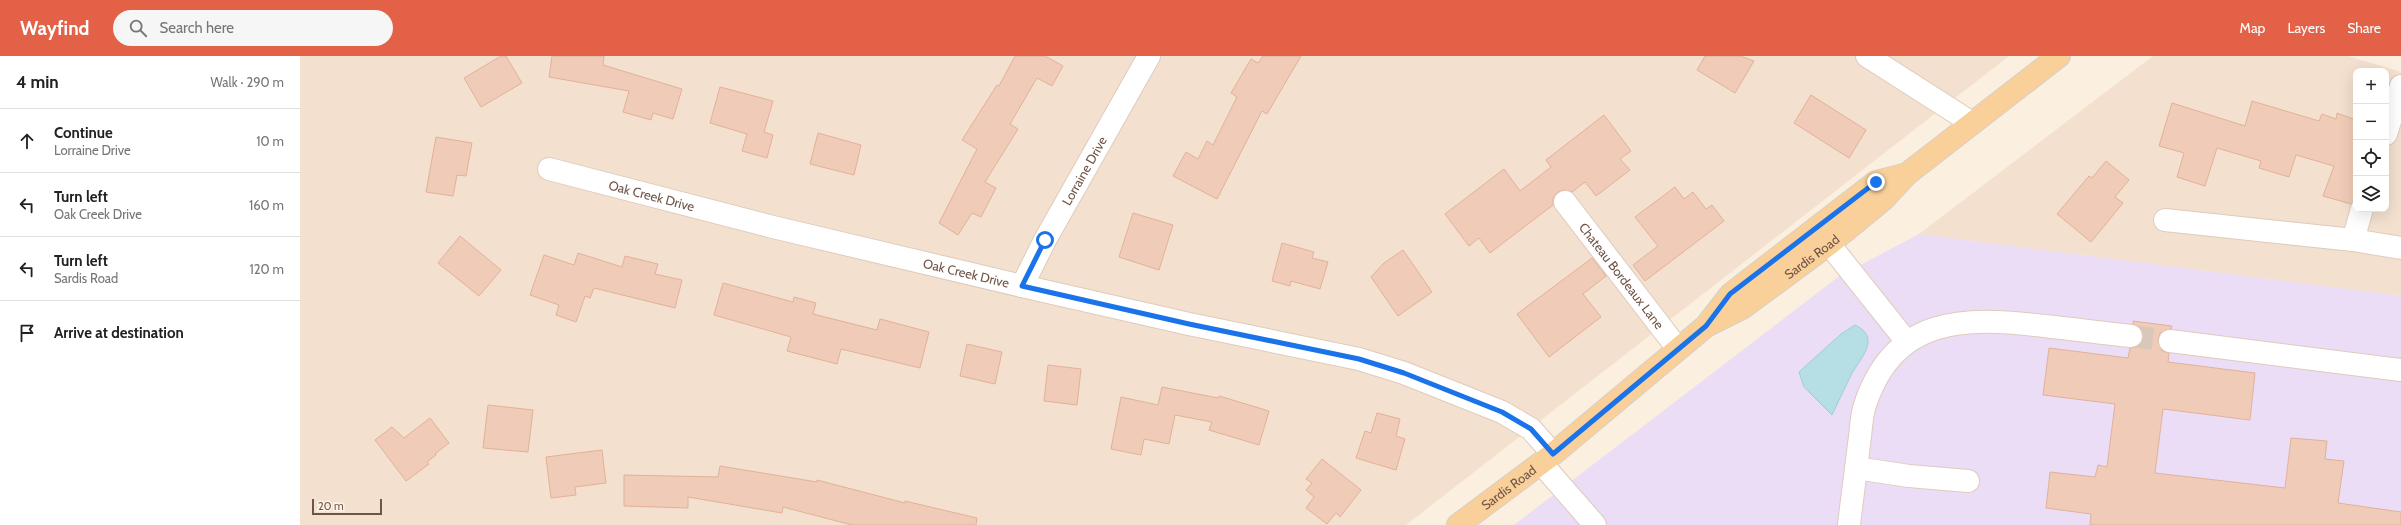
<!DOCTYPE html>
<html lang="en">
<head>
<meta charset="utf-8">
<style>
  :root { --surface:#fff; --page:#f6f6f6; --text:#222; --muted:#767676; --line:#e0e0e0; --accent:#e36147 }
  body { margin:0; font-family:Cabin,sans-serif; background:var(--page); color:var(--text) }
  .controls { position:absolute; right:12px; top:12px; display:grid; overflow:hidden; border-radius:8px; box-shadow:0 4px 16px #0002 }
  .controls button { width:36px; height:36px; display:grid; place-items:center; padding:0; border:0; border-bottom:1px solid var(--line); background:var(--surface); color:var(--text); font:20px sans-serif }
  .scale { position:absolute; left:12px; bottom:10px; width:70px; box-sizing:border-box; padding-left:4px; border:2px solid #715448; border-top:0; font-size:11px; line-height:14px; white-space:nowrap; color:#715448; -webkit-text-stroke:3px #fff3e5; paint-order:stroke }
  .stop { position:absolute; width:12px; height:12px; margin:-9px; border:3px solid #1a73e8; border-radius:50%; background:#fff }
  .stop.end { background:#1a73e8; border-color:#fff; box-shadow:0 1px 4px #0008 }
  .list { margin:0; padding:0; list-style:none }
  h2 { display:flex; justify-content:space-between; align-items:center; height:52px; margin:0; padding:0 16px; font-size:17px }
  h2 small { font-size:13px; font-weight:400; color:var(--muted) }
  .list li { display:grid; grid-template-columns:26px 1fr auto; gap:12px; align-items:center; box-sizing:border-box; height:64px; padding:0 16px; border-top:1px solid var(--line) }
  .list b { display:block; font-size:15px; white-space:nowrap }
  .list p { margin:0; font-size:13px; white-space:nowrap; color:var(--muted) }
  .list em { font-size:13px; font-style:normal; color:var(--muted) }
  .icon { flex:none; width:22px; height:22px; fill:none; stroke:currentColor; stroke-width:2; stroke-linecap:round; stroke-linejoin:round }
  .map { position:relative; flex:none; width:2101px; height:469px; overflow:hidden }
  header { display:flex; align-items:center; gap:24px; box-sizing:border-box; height:56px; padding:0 20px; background:var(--accent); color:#fff }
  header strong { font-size:19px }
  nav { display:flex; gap:22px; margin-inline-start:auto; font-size:14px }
  .search { width:280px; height:36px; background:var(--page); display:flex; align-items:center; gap:10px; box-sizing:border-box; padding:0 14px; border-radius:22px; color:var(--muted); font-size:15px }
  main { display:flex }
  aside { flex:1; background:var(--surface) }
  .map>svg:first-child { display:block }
  .residential { fill:#f3e0ce; fill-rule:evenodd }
  .education { fill:#ecddf7 }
  .water { fill:#b5dfe4; stroke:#9ccfd5 }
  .building { fill:#f0cbb8; stroke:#e2b199 }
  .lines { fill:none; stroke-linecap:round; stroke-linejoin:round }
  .minor-tunnel { stroke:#d8c8ba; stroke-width:22; stroke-dasharray:22 11; stroke-linecap:butt }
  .minor-casing { stroke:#dfcbbc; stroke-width:24 }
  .major-casing { stroke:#d7cfcc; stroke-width:24 }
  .minor { stroke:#fff; stroke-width:22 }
  .major { stroke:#f9d099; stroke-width:22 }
  .route { stroke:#1a73e8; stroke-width:5 }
  .labels { text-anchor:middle; stroke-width:3.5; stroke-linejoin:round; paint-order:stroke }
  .street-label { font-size:13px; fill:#715448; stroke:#fff3e5 }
</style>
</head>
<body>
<header>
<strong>Wayfind</strong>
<div class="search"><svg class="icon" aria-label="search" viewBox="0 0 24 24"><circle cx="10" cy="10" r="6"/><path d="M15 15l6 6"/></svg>Search here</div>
<nav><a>Map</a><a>Layers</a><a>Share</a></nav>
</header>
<main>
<aside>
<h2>4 min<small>Walk · 290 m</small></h2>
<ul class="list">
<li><svg class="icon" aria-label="ahead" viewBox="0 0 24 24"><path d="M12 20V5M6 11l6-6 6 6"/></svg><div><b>Continue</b><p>Lorraine Drive</p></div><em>10 m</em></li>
<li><svg class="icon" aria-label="left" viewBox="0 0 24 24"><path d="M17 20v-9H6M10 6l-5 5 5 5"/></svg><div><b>Turn left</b><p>Oak Creek Drive</p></div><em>160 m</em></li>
<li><svg class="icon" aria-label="left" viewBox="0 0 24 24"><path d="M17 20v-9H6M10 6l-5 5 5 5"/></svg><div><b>Turn left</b><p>Sardis Road</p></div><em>120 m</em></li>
<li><svg class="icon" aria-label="arrive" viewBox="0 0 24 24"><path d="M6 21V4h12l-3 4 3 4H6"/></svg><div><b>Arrive at destination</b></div></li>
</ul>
</aside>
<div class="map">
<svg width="2101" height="469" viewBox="0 0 2101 469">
  <rect width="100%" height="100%" fill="#fbefe0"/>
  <g class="residential">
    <path d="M 0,0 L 1709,0 L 1106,469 L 0,469 Z"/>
    <path d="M 1853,0 L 2048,0 L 2101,16 L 2101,240 L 1619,178 ZM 2056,15 L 2086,15 L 2086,153 L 2056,153 Z"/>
  </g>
  <path class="education" d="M 1619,178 L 2101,240 L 2101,469 L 1214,469 L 1538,221 Z"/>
  <path class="water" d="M 1555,269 C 1581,281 1562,301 1552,317 C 1545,331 1539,345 1532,359 L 1504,331 L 1499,316 L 1541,278 Z"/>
  <g class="building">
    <path d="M 201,0 L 206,0 L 222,27 L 181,51 L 164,22 Z"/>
    <path d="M 252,0 L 304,0 L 303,9 L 382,33 L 373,63 L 353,57 L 351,64 L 323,56 L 329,35 L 249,21 Z"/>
    <path d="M 715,0 L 745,0 L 763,10 L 752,30 L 737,22 L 710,68 L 718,73 L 685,126 L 696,132 L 681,161 L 672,157 L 658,179 L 639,167 L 677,93 L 662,84 L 697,29 L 699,30 Z"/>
    <path d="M 963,0 L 1001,0 L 967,58 L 962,55 L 917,143 L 873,120 L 886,96 L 898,103 L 907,85 L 913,89 L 937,41 L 931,37 L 951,3 L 958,7 Z"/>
    <path d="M 1405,0 L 1440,0 L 1454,5 L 1435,37 L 1397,14 Z"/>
    <path d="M 420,31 L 473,45 L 464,76 L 473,79 L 467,102 L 442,95 L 447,78 L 410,67 Z"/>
    <path d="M 1511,39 L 1566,74 L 1549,102 L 1494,67 Z"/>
    <path d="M 1952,45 L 2019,65 L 2022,58 L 2036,63 L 2037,57 L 2056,64 L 2056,142 L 2051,148 L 2023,140 L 2034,110 L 1996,99 L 1989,121 L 1959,112 L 1961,105 L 1917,92 L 1905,130 L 1877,121 L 1884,97 L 1859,90 L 1872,47 L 1945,70 Z"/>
    <path d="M 1304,59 L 1331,95 L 1320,103 L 1330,114 L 1296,140 L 1285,126 L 1272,136 L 1264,134 L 1258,136 L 1253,142 L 1253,149 L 1190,197 L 1179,182 L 1169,190 L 1145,158 L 1204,113 L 1220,135 L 1251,111 L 1246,104 Z"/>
    <path d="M 518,77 L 561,89 L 554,119 L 510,108 Z"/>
    <path d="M 136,81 L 172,87 L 166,120 L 157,119 L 153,140 L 126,136 Z"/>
    <path d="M 1806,105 L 1829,124 L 1815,141 L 1823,147 L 1791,186 L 1757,158 L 1789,120 L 1792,122 Z"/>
    <path d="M 1375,131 L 1384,143 L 1393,136 L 1406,153 L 1412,149 L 1424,165 L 1345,225 L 1333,209 L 1358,190 L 1335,161 Z"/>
    <path d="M 833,157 L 873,169 L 859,214 L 819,201 Z"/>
    <path d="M 160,180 L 201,214 L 179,240 L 138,207 Z"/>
    <path d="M 982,187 L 1014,196 L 1012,202 L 1028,206 L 1020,233 L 991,225 L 990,230 L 972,225 Z"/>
    <path d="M 1103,194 L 1132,236 L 1098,260 L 1071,221 L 1084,207 Z"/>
    <path d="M 278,197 L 322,211 L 325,200 L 358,208 L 355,218 L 382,224 L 375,252 L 294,232 L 290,242 L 285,240 L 276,266 L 256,259 L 259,249 L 230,239 L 244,199 L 274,209 Z"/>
    <path d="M 1292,202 L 1306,220 L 1283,238 L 1301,261 L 1249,301 L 1217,258 Z"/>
    <path d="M 423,227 L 493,246 L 494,241 L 516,247 L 513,258 L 577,274 L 580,263 L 629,276 L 620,312 L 541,293 L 537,308 L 487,295 L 491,281 L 414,259 Z"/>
    <path d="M 1833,265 L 1872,270 L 1871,273 L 1860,277 L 1858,284 L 1862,295 L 1869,297 L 1868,306 L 1955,317 L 1950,364 L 1863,353 L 1855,417 L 1985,432 L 1991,382 L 2027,385 L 2025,403 L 2044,405 L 2038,447 L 2101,456 L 2101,469 L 1790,469 L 1791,458 L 1746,452 L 1750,416 L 1795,421 L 1798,409 L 1807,411 L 1815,348 L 1743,339 L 1749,292 L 1828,302 L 1830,292 L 1836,291 L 1843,282 L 1842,275 L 1833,268 Z"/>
    <path d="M 667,288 L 702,296 L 695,328 L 660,320 Z"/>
    <path d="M 748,309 L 781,313 L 777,349 L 744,345 Z"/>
    <path d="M 862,331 L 918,342 L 919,340 L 969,355 L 959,389 L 909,374 L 912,366 L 875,359 L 869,388 L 844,383 L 841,399 L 811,393 L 821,341 L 858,349 Z"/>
    <path d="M 188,349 L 233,354 L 228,396 L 183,392 Z"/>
    <path d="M 1077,357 L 1100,363 L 1096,380 L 1105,383 L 1096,414 L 1056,402 L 1065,375 L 1071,377 Z"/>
    <path d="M 130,362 L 149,387 L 135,398 L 136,399 L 127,406 L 129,408 L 106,425 L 75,384 L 92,371 L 104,382 Z"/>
    <path d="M 302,394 L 306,427 L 275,431 L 276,439 L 251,442 L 246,401 Z"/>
    <path d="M 1022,403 L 1061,434 L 1040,461 L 1036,457 L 1027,468 L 1006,452 L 1014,441 L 1006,434 L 1012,427 L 1006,423 Z"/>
    <path d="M 420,410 L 517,426 L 517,424 L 605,447 L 605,445 L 677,462 L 676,469 L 552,469 L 483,451 L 482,457 L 388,441 L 388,452 L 324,450 L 324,419 L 418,421 Z"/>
  </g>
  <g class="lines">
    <path class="minor-tunnel" d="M 1831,280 L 1870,285"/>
    <g class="minor-casing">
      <g id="minor">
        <path d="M 1567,0 L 1672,67"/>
        <path d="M 2086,78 L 2101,30"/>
        <path id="s1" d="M 249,113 L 473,171 L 722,230 L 889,268 L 1059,303 L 1104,317 L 1202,356 L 1231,373 L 1253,398"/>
        <path id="s2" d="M 1265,146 L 1378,293"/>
        <path d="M 1865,164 L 2053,184 L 2101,192"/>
        <path d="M 2053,184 L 2062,153"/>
        <path d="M 1529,188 L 1607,286"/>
        <path id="s3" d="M 722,230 L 745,184 L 849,0"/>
        <path d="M 1870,285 L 2101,314"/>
        <path d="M 1241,407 L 1295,469"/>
        <path d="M 1556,412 L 1609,420 L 1668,425"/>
        <path d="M 1549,469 C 1552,442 1556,415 1559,388 C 1561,376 1561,363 1564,352 C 1593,260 1663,260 1744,270 C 1773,273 1802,277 1831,280"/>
      </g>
    </g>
    <g class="major-casing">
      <g id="major">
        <path d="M 1607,118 L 1759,0"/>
        <path id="s4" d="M 1158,469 L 1253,398 L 1406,270 L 1442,252 L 1529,188 L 1584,143 L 1607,118 L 1576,126 L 1431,238 L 1406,270"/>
      </g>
    </g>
    <use href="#minor" class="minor"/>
    <use href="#major" class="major"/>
  </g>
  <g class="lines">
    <path class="route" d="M 745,184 L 722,230 L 889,268 L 1059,303 L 1104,317 L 1202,356 L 1231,373 L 1253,398 L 1406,270 L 1430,238 L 1576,126"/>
  </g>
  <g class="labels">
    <g class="street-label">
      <text dy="5" stroke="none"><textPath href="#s3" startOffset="131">Lorraine Drive</textPath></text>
      <text dy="5" stroke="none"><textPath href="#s1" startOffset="106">Oak Creek Drive</textPath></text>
      <text dy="5" stroke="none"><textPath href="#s4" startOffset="445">Sardis Road</textPath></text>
      <text dy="5" stroke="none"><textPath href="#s1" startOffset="430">Oak Creek Drive</textPath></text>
      <text dy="5" stroke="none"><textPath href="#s2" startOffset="93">Chateau Bordeaux Lane</textPath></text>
      <text dy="5" stroke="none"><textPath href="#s4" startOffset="63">Sardis Road</textPath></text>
    </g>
  </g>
</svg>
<div class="controls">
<button>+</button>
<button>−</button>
<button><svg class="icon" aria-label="locate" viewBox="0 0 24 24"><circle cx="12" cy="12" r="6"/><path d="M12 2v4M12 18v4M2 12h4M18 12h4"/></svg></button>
<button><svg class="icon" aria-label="layers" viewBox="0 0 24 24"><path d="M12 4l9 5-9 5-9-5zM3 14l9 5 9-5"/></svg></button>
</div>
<div class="scale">20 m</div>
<div class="stop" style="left:745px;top:184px"></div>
<div class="stop end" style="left:1576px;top:126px"></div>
</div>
</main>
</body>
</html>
